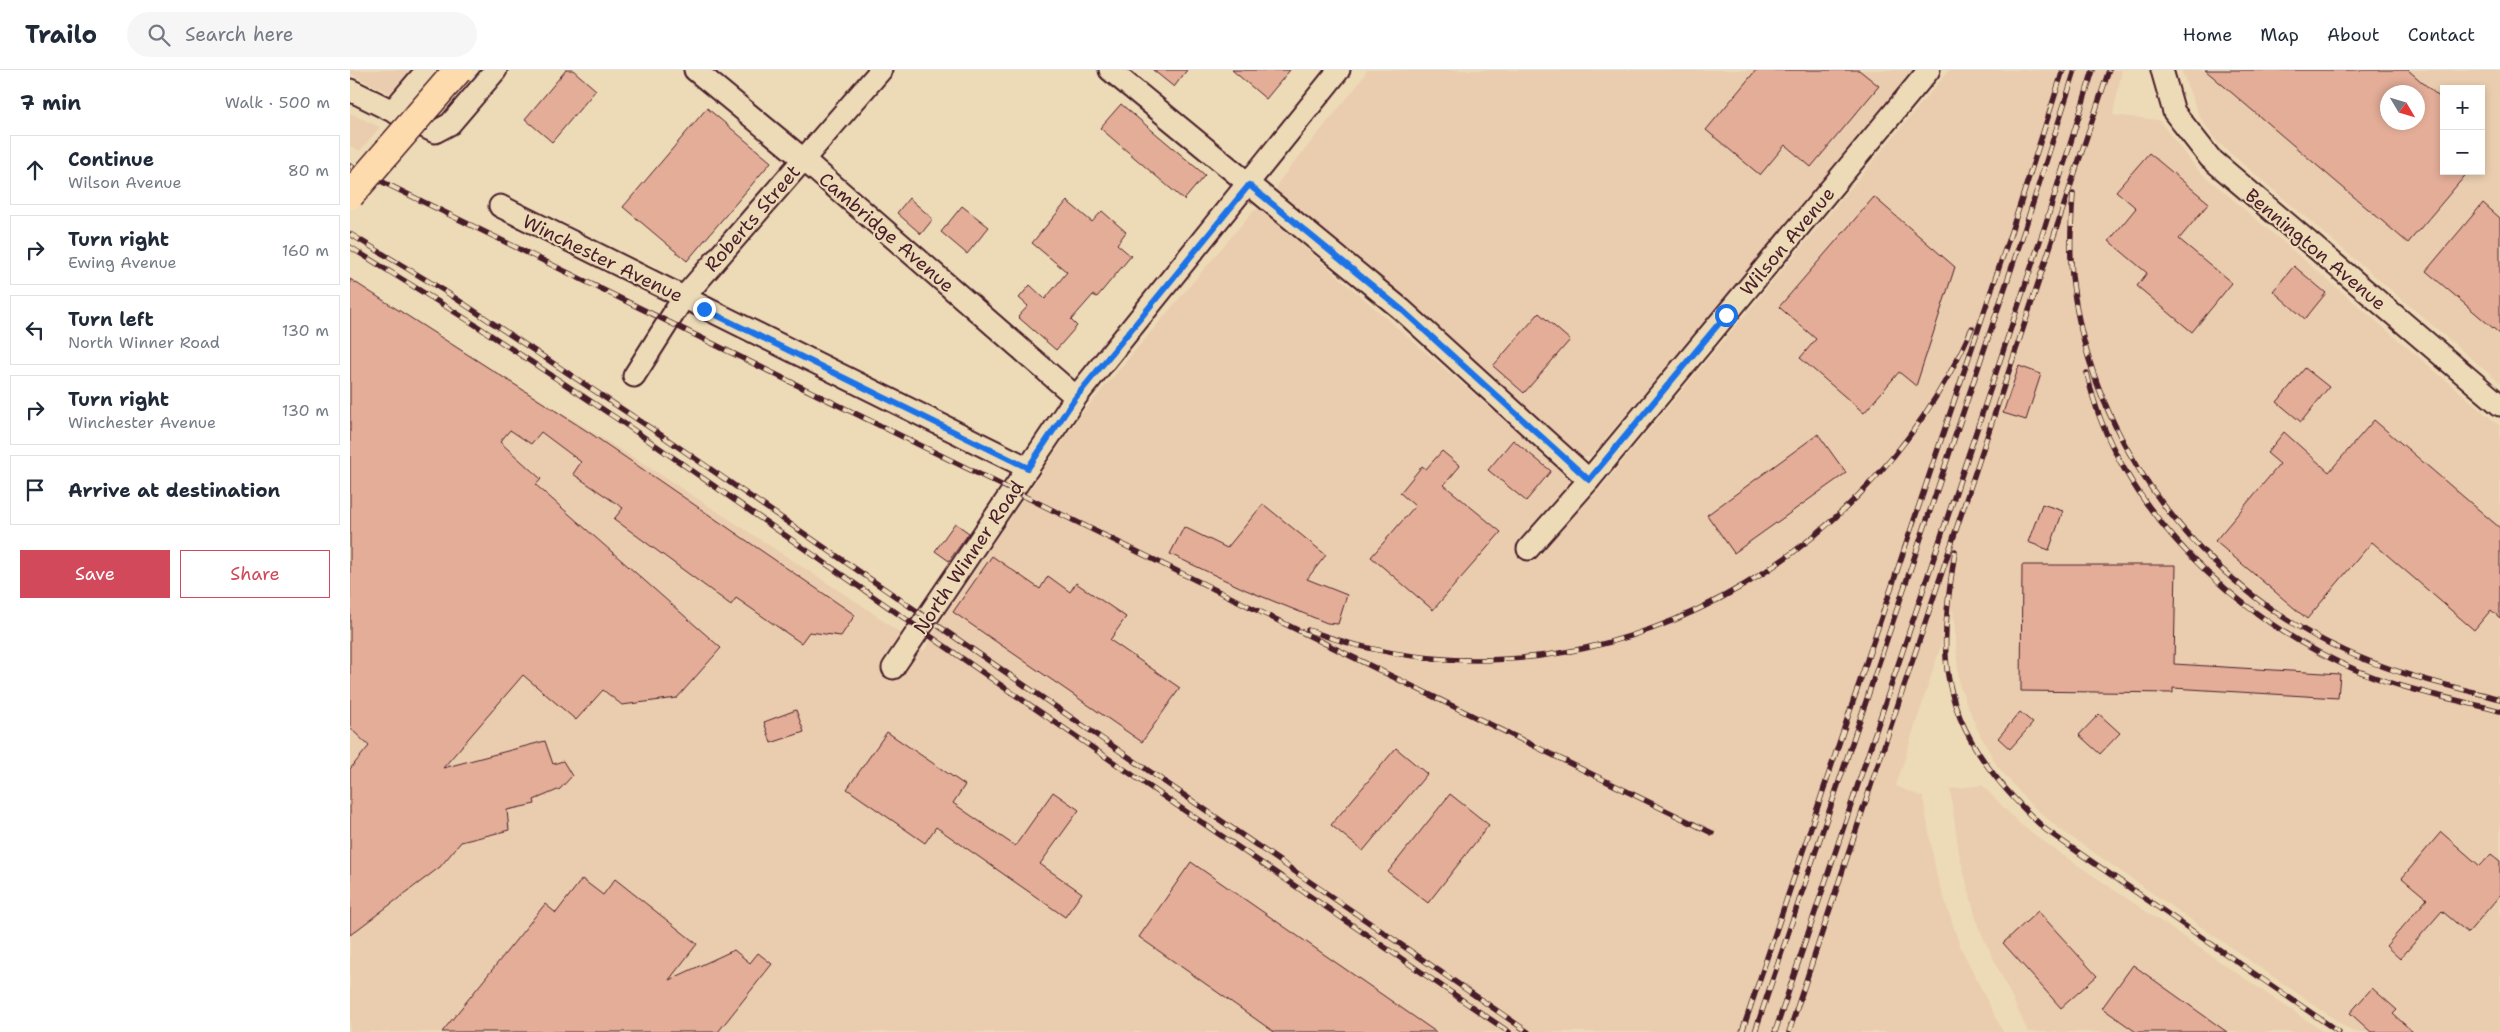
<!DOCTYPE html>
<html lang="en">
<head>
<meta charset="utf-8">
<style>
  :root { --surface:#fff; --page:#f6f6f7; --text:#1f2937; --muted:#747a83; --line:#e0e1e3; --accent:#d1495b }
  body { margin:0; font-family:"Shantell Sans",sans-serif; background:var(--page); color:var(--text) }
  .controls { position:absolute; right:15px; top:15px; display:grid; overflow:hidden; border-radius:0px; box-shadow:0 2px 8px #0003 }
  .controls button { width:45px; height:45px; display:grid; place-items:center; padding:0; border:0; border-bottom:1px solid var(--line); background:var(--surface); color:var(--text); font:25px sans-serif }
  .compass { position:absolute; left:2030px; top:15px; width:45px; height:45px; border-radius:50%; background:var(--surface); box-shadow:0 2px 8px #0003; rotate:128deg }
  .stop { position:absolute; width:15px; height:15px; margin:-11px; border:4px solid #1a73e8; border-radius:50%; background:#fff }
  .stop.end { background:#1a73e8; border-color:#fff; box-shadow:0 1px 5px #0008 }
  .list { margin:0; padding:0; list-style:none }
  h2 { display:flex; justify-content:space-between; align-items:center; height:65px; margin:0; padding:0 20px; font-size:21px }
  h2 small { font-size:16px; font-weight:400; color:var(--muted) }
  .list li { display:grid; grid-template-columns:32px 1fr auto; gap:15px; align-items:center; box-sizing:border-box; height:70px; margin:0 10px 10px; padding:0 10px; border:1px solid var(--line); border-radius:0px }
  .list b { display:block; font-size:19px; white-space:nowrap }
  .list p { margin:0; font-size:16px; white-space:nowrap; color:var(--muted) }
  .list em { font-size:16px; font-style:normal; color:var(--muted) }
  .actions { display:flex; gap:10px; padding:15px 20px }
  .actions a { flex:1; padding:11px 0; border:1px solid var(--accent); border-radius:0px; text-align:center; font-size:18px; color:var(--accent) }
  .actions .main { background:var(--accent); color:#fff }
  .icon { flex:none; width:28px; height:28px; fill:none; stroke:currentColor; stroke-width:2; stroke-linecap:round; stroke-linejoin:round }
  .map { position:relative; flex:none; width:2150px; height:962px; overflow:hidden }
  header { display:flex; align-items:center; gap:30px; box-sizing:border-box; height:70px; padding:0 25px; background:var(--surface); border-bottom:1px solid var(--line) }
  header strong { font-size:24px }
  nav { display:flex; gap:28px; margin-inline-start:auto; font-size:18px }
  .search { width:350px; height:45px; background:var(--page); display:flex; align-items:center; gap:12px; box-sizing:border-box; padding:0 18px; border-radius:28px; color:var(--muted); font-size:19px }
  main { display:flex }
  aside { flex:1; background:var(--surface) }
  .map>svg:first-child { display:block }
  .built { fill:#eacdae; fill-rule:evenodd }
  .building { fill:#e3ad98; stroke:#4a1f2b; fill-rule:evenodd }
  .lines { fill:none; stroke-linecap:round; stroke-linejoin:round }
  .minor-casing { stroke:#4a1f2b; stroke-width:25 }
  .minor { stroke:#eddbb8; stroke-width:21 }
  .rail-casing { stroke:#4a1f2b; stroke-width:5.5 }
  .rail { stroke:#eddbb8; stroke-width:4; stroke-dasharray:11; stroke-linecap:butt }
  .primary-bridge-casing { stroke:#4a1f2b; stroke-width:31; stroke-linecap:butt }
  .primary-bridge { stroke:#fedbac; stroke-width:28 }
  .route { stroke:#1a73e8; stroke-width:6 }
  .labels { text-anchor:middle; stroke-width:4; stroke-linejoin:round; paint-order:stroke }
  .street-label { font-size:19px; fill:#4a1f2b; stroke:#eddbb8 }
</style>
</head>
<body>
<header>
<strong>Trailo</strong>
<div class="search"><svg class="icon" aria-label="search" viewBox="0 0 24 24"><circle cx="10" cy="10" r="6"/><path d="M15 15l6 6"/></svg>Search here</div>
<nav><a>Home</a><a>Map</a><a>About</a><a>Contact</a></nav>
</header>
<main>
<aside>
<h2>7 min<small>Walk · 500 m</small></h2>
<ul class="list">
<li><svg class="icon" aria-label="ahead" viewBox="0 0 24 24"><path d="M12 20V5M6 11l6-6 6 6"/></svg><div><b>Continue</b><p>Wilson Avenue</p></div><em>80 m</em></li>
<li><svg class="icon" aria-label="right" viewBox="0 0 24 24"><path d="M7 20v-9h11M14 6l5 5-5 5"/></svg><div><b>Turn right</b><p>Ewing Avenue</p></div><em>160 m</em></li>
<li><svg class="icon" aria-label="left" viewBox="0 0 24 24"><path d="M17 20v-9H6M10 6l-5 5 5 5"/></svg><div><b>Turn left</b><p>North Winner Road</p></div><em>130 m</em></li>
<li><svg class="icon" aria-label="right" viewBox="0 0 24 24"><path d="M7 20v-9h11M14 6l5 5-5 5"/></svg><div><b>Turn right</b><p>Winchester Avenue</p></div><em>130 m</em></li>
<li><svg class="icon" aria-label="arrive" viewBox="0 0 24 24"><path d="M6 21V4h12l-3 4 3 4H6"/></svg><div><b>Arrive at destination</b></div></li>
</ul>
<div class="actions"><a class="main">Save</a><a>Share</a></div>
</aside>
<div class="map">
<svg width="2150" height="962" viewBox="0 0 2150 962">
  <rect width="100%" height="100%" fill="#eddbb8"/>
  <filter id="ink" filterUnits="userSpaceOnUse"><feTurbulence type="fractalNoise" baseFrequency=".02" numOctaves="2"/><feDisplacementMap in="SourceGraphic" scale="10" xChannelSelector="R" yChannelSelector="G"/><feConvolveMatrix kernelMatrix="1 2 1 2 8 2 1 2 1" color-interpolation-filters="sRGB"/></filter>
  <g filter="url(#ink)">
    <g class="built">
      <path d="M 0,0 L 64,0 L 48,19 L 39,23 L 0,4 Z"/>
      <path d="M 1017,0 L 1567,0 L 1240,387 L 1233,387 L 1228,383 L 930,127 L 926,121 L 929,111 L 1007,16 Z"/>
      <path d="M 1599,0 L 1772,0 L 1763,45 L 1809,50 L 1847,99 L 2150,356 L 2150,962 L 2003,962 L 1708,758 L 1679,733 L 1647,696 L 1628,661 L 1609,615 L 1603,538 L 1546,716 L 1573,727 L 1586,803 L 1610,876 L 1653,962 L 0,962 L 0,210 L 308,403 L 519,540 L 574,581 L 595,544 L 729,347 L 903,141 L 909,139 L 915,143 L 1243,427 Z"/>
      <path d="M 1831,0 L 2150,0 L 2150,313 L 1866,71 L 1849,46 ZM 2094,19 L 2131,19 L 2131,101 L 2094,101 ZM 2038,22 L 2068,22 L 2068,52 L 2038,52 Z"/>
      <path d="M 0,43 L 30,57 L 10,81 L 0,76 Z"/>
      <path d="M 1632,715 L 1670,754 L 1707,781 L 1974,962 L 1678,962 L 1628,856 L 1609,784 L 1600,719 Z"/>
    </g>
    <g class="building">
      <path d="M 216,0 L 223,0 L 246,20 L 202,72 L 175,49 Z"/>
      <path d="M 803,0 L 837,0 L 824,17 Z"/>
      <path d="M 882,0 L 940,0 L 916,29 Z"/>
      <path d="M 1406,0 L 1509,0 L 1529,16 L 1461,97 L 1435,75 L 1410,105 L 1356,60 Z"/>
      <path d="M 1855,0 L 2058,0 L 2094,31 L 2094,101 L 2119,101 L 2058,173 ZM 2038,22 L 2068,22 L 2068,52 L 2038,52 Z"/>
      <path d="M 771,34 L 855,105 L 834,130 L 750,58 Z"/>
      <path d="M 357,38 L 421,92 L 337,191 L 273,137 Z"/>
      <path d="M 1799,83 L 1859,133 L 1829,169 L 1882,213 L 1842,262 L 1787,216 L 1797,203 L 1759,171 L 1786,138 L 1766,121 Z"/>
      <path d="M 1524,127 L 1605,197 L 1566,316 L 1549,302 L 1514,343 L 1450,288 L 1466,269 L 1429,237 Z"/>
      <path d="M 559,128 L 583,149 L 571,164 L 547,143 Z"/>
      <path d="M 717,131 L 742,152 L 752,141 L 776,162 L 767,174 L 781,186 L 747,227 L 743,225 L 721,250 L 727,256 L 706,280 L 668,247 L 678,236 L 669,228 L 680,215 L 695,229 L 717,202 L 682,173 Z"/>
      <path d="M 2133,133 L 2150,148 L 2150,264 L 2076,201 Z"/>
      <path d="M 612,136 L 639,157 L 617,184 L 591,162 Z"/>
      <path d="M 1944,196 L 1976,223 L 1955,249 L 1923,221 Z"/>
      <path d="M 0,209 L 237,361 L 505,545 L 491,566 L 459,562 L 451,573 L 386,528 L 381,535 L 264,449 L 273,438 L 223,404 L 231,392 L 191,362 L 181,374 L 160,360 L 150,372 L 191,409 L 186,415 L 371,578 L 327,628 L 272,635 L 253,620 L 226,650 L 173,605 L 93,698 L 195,671 L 203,694 L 213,691 L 222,706 L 210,719 L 184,730 L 185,734 L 157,740 L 159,760 L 111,772 L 90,797 L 0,865 L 0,699 L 19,676 L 0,658 Z"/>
      <path d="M 1189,243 L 1220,270 L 1174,323 L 1143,296 Z"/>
      <path d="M 1669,296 L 1691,304 L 1676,350 L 1653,343 Z"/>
      <path d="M 1955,298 L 1979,317 L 1951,352 L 1927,332 Z"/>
      <path d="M 2024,350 L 2150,458 L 2150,548 L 2141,540 L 2124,560 L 2022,472 L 1957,549 L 1865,471 L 1930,394 L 1917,383 L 1934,362 L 1979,402 Z"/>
      <path d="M 1468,364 L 1496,403 L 1384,483 L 1357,445 Z"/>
      <path d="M 1163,370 L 1201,401 L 1176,431 L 1138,400 Z"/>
      <path d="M 1092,381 L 1110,396 L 1094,415 L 1151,462 L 1083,540 L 1021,487 L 1065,436 L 1050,423 L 1072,396 L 1076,399 Z"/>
      <path d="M 913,434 L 976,485 L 957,509 L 997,525 L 988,554 L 977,553 L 896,520 L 820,484 L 834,457 L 877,478 Z"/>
      <path d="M 1692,434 L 1713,441 L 1699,480 L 1678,472 Z"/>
      <path d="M 605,453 L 619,463 L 599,491 L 585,481 Z"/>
      <path d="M 642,486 L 690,519 L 698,506 L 720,522 L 726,513 L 776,547 L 760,570 L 830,618 L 792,672 L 603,542 Z"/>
      <path d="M 1672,495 L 1826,495 L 1824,594 L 1990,604 L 1988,628 L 1823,618 L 1823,623 L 1671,621 Z"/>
      <path d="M 446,640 L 454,662 L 421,673 L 414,652 Z"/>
      <path d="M 1670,642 L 1683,653 L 1660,679 L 1648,668 Z"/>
      <path d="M 1749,644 L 1770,663 L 1750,684 L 1729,665 Z"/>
      <path d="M 537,662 L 615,715 L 603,733 L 665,776 L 703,722 L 729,740 L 690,794 L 732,823 L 715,847 L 586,757 L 575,773 L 497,719 Z"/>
      <path d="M 1046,678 L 1077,704 L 1013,781 L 981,755 Z"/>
      <path d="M 1100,724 L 1139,755 L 1078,833 L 1038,802 Z"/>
      <path d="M 2091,762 L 2130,796 L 2141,784 L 2150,791 L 2150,825 L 2118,863 L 2092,841 L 2050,889 L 2036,876 L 2077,829 L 2052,808 Z"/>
      <path d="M 841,792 L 1086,962 L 924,962 L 789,867 Z"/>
      <path d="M 232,809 L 253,825 L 265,809 L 347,874 L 319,910 L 384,880 L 400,893 L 408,883 L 422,894 L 368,962 L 92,962 L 195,834 L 206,843 Z"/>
      <path d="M 1688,841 L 1747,906 L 1711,938 L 1653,873 Z"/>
      <path d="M 1783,895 L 1877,962 L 1786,962 L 1752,938 Z"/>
      <path d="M 2022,918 L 2047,940 L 2043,944 L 2063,962 L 2021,962 L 2000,943 Z"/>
    </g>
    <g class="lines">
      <g class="minor-casing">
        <g id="minor">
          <path d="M 345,0 L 453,89 L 726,327"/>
          <path d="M 760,0 L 1051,239 L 1239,410"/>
          <path d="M 1812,0 L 1824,42 L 1860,88 L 2150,335"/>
          <path d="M 0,20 L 85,62 L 100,54 L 146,0"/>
          <path d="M 43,40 L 77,0"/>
          <path d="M 150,136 L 678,398"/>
          <path d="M 284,306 L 334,227 L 531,0"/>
          <path d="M 1178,479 L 1239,410 L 1579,0"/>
          <path d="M 543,598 L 726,327 L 989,0"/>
        </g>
      </g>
      <use href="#minor" class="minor"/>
      <g class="rail-casing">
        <g id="rail">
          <path d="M 0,96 L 1362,763"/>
          <path d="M 1723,124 C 1721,154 1719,185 1723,214 C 1742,372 1850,516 1995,581 C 2044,604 2098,615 2150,629"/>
          <path d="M 0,164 L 93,220 L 311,365 L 1178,962"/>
          <path d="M 0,177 L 124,254 L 272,352 L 655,618 L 1159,962"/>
          <path d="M 1737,303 C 1764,435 1889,553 2011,602 C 2055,620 2104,629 2150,641"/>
          <path d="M 1605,481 C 1600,516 1594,551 1596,587 C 1600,659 1646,714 1696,760 L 1989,962"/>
          <path d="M 958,560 C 1222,657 1512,509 1622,258"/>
          <path d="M 1392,962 L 1669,138 L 1713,0"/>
          <path d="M 1405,962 L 1675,158 L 1725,0"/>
          <path d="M 1425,962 L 1695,156 L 1743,0"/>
          <path d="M 1439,962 L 1759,0"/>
        </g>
      </g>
      <use href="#rail" class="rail"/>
      <g class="primary-bridge-casing">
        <path id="primary-bridge" d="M 0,125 L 108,0"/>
      </g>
      <use href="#primary-bridge" class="primary-bridge"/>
    </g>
  </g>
  <g class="lines" filter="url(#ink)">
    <path class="route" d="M 354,239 L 678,398 L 726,327 L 899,115 L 1051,239 L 1239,410 L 1376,245"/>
  </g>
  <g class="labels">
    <g class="street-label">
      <text transform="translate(402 148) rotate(-49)" y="7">Roberts Street</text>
      <text transform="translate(537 162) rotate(41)" y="7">Cambridge Avenue</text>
      <text transform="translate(1437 171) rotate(-50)" y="7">Wilson Avenue</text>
      <text transform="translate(1966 179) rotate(40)" y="7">Bennington Avenue</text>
      <text transform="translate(253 188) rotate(26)" y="7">Winchester Avenue</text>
      <text transform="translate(618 487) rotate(-56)" y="7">North Winner Road</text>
    </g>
  </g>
</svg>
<div class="controls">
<button>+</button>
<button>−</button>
</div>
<svg class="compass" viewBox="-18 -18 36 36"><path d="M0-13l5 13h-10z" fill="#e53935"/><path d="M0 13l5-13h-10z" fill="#747a83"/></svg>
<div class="stop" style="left:1376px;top:245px"></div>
<div class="stop end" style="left:354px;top:239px"></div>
</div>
</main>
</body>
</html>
